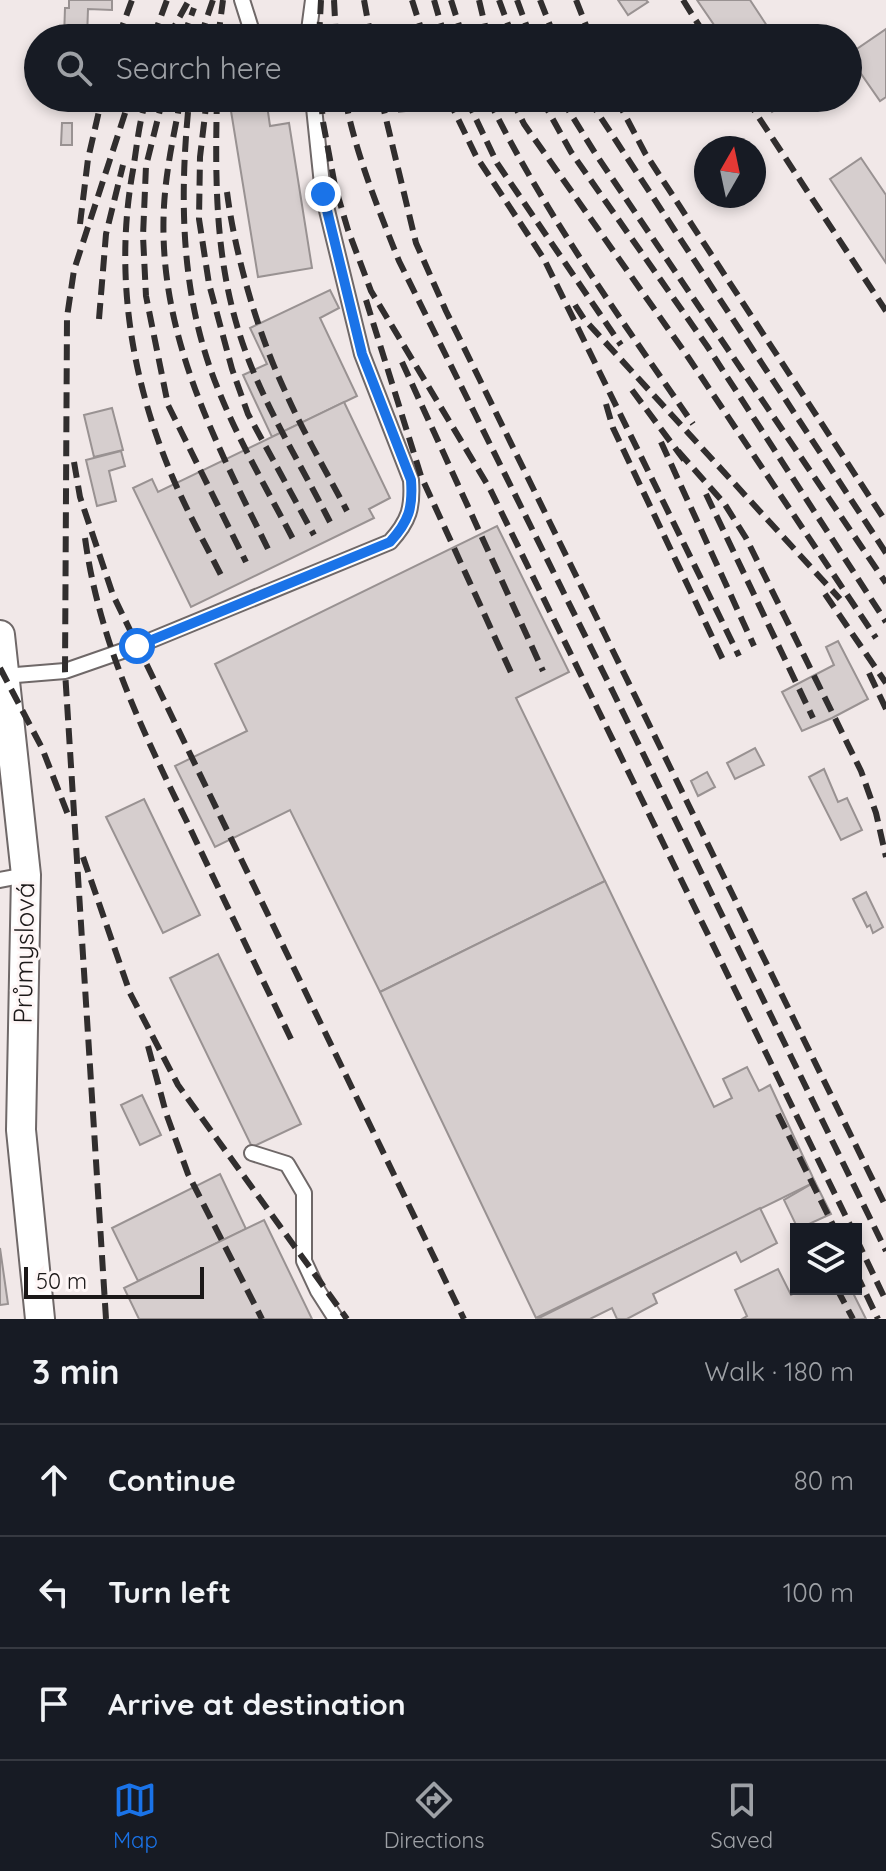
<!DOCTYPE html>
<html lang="en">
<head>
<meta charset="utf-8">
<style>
  :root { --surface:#171b24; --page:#20242c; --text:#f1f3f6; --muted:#9ea1a6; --line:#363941; --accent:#1a73e8 }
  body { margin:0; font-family:Quicksand,sans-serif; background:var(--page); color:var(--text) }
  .controls { position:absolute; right:24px; bottom:24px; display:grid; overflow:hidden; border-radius:0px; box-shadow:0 4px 12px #0003 }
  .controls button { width:72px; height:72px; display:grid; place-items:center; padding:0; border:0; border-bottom:2px solid var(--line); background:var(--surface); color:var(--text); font:40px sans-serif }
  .compass { position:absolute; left:694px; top:136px; width:72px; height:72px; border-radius:50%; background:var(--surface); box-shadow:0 4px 12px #0003; rotate:9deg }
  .scale { position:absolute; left:24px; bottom:20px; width:180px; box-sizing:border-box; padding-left:8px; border:4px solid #1b1818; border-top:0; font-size:22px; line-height:28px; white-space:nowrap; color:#1b1818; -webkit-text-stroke:6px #fef6f6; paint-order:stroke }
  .stop { position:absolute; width:24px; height:24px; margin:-18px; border:6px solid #1a73e8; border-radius:50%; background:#fff }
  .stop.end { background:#1a73e8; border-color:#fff; box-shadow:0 2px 8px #0008 }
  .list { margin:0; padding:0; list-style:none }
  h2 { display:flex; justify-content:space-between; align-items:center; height:104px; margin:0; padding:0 32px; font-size:34px }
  h2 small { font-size:26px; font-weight:400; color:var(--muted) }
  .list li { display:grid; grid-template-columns:52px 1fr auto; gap:24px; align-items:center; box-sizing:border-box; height:112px; padding:0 32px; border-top:2px solid var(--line) }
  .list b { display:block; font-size:30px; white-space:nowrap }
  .list em { font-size:26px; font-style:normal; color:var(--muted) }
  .icon { flex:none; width:44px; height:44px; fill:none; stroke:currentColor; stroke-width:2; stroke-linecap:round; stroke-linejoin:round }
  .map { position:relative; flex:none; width:886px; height:1319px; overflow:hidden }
  .search { position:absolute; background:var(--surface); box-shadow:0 4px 12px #0003; left:24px; right:24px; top:24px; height:88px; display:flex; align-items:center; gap:20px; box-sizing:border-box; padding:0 28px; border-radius:44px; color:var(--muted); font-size:30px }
  .sheet { height:440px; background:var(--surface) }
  nav { display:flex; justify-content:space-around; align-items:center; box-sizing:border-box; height:112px; border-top:2px solid var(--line); background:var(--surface); font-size:22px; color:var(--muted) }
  nav a { display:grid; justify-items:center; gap:4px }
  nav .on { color:var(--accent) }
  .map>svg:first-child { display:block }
  .building { fill:#d6cece; stroke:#999292; stroke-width:2 }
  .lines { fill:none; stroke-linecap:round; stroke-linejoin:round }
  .service-casing { stroke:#6f6868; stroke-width:18 }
  .minor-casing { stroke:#6f6868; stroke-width:32 }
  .service { stroke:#fff; stroke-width:14 }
  .minor { stroke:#fff; stroke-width:28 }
  .rail { stroke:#312e2e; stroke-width:6; stroke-dasharray:16 8; stroke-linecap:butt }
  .route { stroke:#1a73e8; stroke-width:10 }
  .labels { text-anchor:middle; stroke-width:6; stroke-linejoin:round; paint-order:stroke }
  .street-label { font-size:26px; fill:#1b1818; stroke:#fef6f6 }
</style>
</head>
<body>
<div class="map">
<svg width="886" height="1319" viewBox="0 0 886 1319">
  <rect width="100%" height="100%" fill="#f1e8e8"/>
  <g class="building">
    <path d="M 69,0 L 112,0 L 112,10 L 88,9 L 87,38 L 64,38 L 65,8 L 69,8 Z"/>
    <path d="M 618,0 L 646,0 L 648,2 L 628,15 Z"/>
    <path d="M 697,0 L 750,0 L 775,38 L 723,38 Z"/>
    <path d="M 886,29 L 886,97 L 880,101 L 848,55 Z"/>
    <path d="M 62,98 L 83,98 L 82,106 L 62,105 Z"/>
    <path d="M 397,98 L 420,98 L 422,109 L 399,112 Z"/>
    <path d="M 763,98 L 795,98 L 772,112 Z"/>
    <path d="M 267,105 L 270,126 L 289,123 L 312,268 L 258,277 L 231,111 Z"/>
    <path d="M 62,123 L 72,123 L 72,145 L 61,145 Z"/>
    <path d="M 861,158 L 886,195 L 886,263 L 830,179 Z"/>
    <path d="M 330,290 L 339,308 L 320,318 L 357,396 L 272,437 L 243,375 L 267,364 L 250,328 Z"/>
    <path d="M 344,402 L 390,498 L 369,509 L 374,518 L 191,607 L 133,488 L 152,479 L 158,492 Z"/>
    <path d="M 112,408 L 123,450 L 94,457 L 84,415 Z"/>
    <path d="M 121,451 L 125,466 L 109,471 L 116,501 L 97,506 L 86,460 Z"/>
    <path d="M 497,526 L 569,672 L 516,698 L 605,881 L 380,992 L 290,810 L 215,847 L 175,766 L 247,731 L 215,664 Z"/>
    <path d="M 838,641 L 868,699 L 832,718 L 802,731 L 782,692 L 834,665 L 826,647 Z"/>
    <path d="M 755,748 L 764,765 L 735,779 L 727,763 Z"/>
    <path d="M 824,769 L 838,802 L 847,798 L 862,830 L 841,840 L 809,777 Z"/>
    <path d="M 707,772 L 715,787 L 698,796 L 691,781 Z"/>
    <path d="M 144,799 L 200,915 L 163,933 L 106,817 Z"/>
    <path d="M 605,881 L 714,1107 L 732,1098 L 723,1079 L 747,1067 L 759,1091 L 770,1085 L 815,1182 L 536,1318 L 380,992 Z"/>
    <path d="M 866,892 L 883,927 L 873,933 L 870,925 L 867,927 L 853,899 Z"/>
    <path d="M 218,954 L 301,1124 L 252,1147 L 170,978 Z"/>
    <path d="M 142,1095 L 161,1135 L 140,1145 L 121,1105 Z"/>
    <path d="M 220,1174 L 246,1229 L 138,1281 L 112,1228 Z"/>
    <path d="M 815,1182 L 831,1214 L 798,1229 L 784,1200 Z"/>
    <path d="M 760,1208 L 777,1243 L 741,1262 L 736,1252 L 653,1294 L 657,1303 L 627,1319 L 617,1319 L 612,1308 L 590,1319 L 537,1319 Z"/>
    <path d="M 264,1220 L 312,1319 L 139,1319 L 124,1288 Z"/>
    <path d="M 0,1248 L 8,1304 L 0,1305 Z"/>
    <path d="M 778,1269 L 791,1295 L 803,1289 L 851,1289 L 866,1319 L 742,1319 L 747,1316 L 735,1290 Z"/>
  </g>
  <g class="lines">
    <g class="service-casing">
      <g id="service">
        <path d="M 242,0 L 254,38"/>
        <path d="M 308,38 L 313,0"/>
        <path d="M 4,676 L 65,671 L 137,646 L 390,542 C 409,521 413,508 411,480 L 362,354 L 323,194 L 313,98"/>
        <path d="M 0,880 L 26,875"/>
        <path d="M 252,1153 L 287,1164 L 304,1193 L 304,1261 L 318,1291 L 336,1319"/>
      </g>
    </g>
    <g class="minor-casing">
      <path id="minor" d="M 0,635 L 26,875 L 21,1130 L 40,1319"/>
    </g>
    <use href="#service" class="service"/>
    <use href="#minor" class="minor"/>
    <g class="rail">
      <path d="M 334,0 L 336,38"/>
      <path d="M 364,0 L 371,38"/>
      <path d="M 412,0 L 424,38"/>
      <path d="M 434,0 L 445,38"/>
      <path d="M 451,0 L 463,38"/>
      <path d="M 479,0 L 488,38"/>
      <path d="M 499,0 L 513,38"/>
      <path d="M 517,0 L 531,38"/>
      <path d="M 540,0 L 555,38"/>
      <path d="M 576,0 L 591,38"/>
      <path d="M 683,0 L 707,38"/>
      <path d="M 101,38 L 101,36"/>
      <path d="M 118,38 L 132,0"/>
      <path d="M 153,38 L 167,0"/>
      <path d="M 168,38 L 189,0"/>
      <path d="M 183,38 L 194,8"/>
      <path d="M 200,38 L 213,0"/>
      <path d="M 218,38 L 223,0"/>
      <path d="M 319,38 L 321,0"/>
      <path d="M 147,98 C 139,120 137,146 133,170 C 114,274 131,379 172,476 C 186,509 204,542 221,575"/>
      <path d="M 163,98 L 146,166 L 143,236 L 146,296 L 168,405 L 246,562"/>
      <path d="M 181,98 C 174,133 166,170 164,206 C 157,333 215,441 269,551"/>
      <path d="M 207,98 L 200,157 L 199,219 L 209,284 L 232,369 L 248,414 L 314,535"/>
      <path d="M 217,98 C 215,176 215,254 238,329 C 258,396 298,459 330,522"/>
      <path d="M 321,98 L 323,122 L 335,186 L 348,230 L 371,291 L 490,489 L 852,1229"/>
      <path d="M 345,98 C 356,155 378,208 399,261 L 613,692 L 886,1251"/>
      <path d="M 381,98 L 416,243 L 446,311 L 886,1207"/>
      <path d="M 448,98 L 476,156 L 544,259 L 739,656"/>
      <path d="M 466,98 L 497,163 L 621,345"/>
      <path d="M 488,98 C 544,213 621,319 693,424"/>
      <path d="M 511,98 L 524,124 L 688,357 L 876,638"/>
      <path d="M 541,98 L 571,152 L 707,346 L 886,622"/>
      <path d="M 561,98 L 595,153 L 886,583"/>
      <path d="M 588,98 L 886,553"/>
      <path d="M 616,98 L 645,153 L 886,522"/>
      <path d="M 746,98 L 886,311"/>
      <path d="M 188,112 C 179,209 182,304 220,394 C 241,445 269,493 294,541"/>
      <path d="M 227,192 C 235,255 258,334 285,391 C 303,432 326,471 347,511"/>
      <path d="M 80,224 L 88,159 L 102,98"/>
      <path d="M 366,300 L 421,476 L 514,679"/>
      <path d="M 575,305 L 584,319 L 840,599"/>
      <path d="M 99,319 L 106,234 L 123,165"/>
      <path d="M 402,362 L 543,671"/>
      <path d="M 632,390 L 684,460"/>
      <path d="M 606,404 L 613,428 L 725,664"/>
      <path d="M 661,442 L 754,646"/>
      <path d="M 678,451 L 724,503 L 746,538 L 861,771 L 876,813 L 886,857"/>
      <path d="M 74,462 L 80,497 L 113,595 L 464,1319"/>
      <path d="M 706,494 L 813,718"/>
      <path d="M 85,538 C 99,642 143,732 188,824 C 222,896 257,968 291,1039"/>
      <path d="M 825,594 L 886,683"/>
      <path d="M 0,668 L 42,748 L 70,820"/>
      <path d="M 869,673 L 886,709"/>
      <path d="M 83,857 L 130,993 L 178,1085 L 347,1319"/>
      <path d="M 148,1046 L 166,1113 L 188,1174 L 262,1319"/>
      <path d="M 778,1114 L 835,1229"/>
      <path d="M 856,1238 L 886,1301"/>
      <path d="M 856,1273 L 878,1319"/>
      <path d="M 837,1289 L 853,1319"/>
      <path d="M 106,1319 L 65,671 L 67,317 L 74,270 L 130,98"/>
    </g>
  </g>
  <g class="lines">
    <path class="route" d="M 137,646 L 390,542 C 409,521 413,508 411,480 L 362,354 L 323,194"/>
  </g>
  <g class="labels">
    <g class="street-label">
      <text transform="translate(24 953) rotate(-89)" y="9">Průmyslová</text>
    </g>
  </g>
</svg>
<div class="controls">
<button><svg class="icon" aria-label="layers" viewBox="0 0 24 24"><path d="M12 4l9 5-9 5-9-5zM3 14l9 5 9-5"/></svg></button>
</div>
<svg class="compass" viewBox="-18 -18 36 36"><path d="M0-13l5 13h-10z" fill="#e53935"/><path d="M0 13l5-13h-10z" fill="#9ea1a6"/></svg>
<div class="scale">50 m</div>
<div class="stop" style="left:137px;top:646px"></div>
<div class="stop end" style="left:323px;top:194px"></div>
<div class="search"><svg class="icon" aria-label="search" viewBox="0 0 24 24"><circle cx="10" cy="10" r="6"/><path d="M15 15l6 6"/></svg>Search here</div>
</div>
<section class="sheet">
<h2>3 min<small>Walk · 180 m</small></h2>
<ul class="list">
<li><svg class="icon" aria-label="ahead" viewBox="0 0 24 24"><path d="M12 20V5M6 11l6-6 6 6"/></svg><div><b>Continue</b></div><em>80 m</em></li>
<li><svg class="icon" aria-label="left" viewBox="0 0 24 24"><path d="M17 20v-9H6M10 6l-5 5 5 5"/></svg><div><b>Turn left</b></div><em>100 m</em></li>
<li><svg class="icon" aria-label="arrive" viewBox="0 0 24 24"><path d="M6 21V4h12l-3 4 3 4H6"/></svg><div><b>Arrive at destination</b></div></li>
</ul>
</section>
<nav>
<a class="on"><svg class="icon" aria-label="map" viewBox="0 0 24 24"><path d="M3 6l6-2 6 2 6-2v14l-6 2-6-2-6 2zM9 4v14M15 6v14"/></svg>Map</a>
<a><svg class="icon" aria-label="directions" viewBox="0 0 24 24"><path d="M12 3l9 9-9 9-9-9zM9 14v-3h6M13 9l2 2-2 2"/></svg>Directions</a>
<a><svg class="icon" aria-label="saved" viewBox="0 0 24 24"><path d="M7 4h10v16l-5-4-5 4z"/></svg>Saved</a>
</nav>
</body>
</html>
